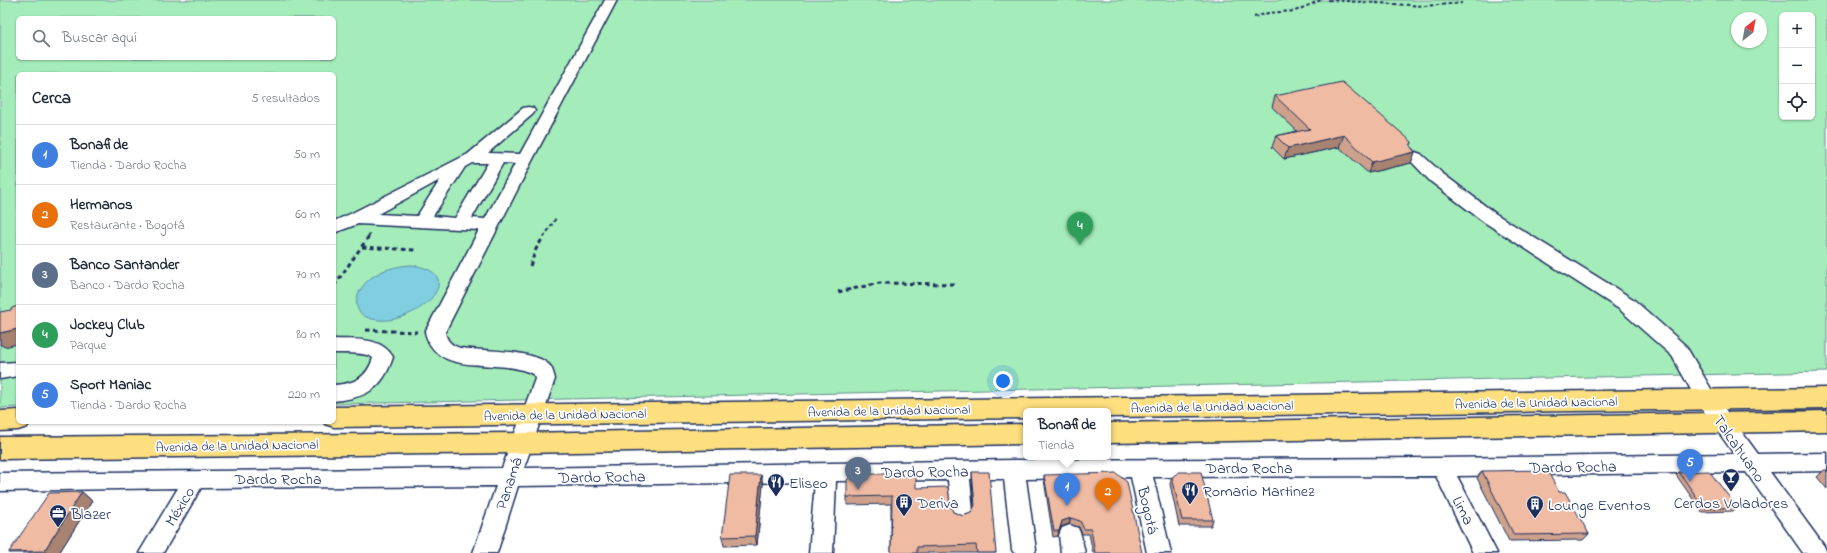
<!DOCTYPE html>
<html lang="es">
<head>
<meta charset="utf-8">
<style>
  :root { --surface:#fff; --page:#f6f6f7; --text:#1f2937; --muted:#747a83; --line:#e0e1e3; --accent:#1b2f5e }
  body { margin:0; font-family:"Indie Flower",sans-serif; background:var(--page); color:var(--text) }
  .controls { position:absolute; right:12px; top:12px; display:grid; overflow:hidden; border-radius:6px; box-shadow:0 1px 3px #0004 }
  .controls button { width:36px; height:36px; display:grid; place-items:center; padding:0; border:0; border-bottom:1px solid var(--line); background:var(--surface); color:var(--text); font:20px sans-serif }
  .compass { position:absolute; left:1731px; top:12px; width:36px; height:36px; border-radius:50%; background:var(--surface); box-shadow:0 1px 3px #0004; rotate:31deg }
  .you { position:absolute; left:1003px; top:381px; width:14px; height:14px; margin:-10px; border:3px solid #fff; border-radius:50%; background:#1a73e8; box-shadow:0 0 0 6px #1a73e833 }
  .badge { display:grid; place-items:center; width:26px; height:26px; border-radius:50%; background:var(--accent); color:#fff; font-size:13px; font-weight:700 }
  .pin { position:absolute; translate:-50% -33px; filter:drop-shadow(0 1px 2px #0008) }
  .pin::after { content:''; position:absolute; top:21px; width:14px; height:12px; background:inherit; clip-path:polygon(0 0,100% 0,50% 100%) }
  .popup { position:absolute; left:1023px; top:408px; width:88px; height:52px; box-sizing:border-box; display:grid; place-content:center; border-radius:6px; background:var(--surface); filter:drop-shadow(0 1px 3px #0005); font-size:13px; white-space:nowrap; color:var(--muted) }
  .popup b { font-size:15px; color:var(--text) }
  .popup::after { content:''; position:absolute; left:50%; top:100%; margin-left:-8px; border:8px solid transparent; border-top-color:var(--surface) }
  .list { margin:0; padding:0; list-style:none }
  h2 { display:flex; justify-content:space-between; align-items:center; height:52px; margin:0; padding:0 16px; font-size:17px }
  h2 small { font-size:13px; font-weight:400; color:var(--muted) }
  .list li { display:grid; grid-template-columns:26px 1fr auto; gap:12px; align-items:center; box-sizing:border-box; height:60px; padding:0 16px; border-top:1px solid var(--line) }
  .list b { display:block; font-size:15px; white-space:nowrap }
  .list p { margin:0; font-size:13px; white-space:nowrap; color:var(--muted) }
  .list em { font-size:13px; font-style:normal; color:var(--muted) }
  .icon { flex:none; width:22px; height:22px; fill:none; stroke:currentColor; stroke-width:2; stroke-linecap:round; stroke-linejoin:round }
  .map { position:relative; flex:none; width:1827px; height:553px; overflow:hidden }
  .search { position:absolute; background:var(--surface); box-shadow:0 1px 3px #0004; left:16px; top:16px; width:320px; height:44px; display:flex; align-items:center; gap:10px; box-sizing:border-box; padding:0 14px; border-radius:6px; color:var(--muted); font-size:15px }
  .panel { position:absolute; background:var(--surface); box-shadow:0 1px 3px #0004; left:16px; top:72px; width:320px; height:352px; border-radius:6px }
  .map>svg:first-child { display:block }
  .green { fill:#a4ecb9; stroke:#608e8c; fill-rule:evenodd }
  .water { fill:#81cee1; stroke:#588ead }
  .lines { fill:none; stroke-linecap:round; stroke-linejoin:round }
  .minor-casing { stroke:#1b2f5e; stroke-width:3 }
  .major-casing { stroke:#1b2f5e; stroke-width:3 }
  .path-far1 { stroke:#1b2f5e; stroke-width:2; stroke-dasharray:3.5 2.5; stroke-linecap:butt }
  .path { stroke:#1b2f5e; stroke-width:3; stroke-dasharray:4.5 3.5; stroke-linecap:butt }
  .minor { fill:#fff; fill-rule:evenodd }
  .major { fill:#fddf80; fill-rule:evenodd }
  .wall { fill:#cea18c; stroke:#1b2f5e }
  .shaded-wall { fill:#a88372; stroke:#1b2f5e }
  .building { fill:#f0bba3; stroke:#1b2f5e }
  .labels { text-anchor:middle; stroke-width:3.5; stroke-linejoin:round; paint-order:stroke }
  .street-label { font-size:13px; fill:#1b2f5e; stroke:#fff }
  .near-street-label { font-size:16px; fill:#1b2f5e; stroke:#fff }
  .near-poi-label { font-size:16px; fill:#1b2f5e; stroke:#fff; text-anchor:start }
</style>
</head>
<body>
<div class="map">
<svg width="1827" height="553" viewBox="0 0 1827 553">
  <rect width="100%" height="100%" fill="#fff"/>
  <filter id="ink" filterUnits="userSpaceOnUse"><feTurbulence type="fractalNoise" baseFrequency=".025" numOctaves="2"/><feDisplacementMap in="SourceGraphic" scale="8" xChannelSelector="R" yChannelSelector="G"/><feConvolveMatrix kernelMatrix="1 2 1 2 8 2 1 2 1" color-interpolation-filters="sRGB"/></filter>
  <g filter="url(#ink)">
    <path class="green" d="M 0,0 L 1827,0 L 1827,372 L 334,404 L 334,74 L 18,74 L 18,407 L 0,408 ZM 1782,15 L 1812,15 L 1812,117 L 1782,117 ZM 18,18 L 334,18 L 334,58 L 18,58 ZM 1737,18 L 1761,18 L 1761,42 L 1737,42 Z"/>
    <path class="water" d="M 411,265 C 472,273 418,324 378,320 C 348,317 353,292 371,278 C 383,269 397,266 411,265 Z"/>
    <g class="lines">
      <g class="minor-casing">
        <g id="minor">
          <path d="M 605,0 L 617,0 L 533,159 L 445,332 C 447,341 451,345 460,348 C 481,351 538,349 551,367 C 553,371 554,375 555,379 L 524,468 L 1013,460 L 1442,458 L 1734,454 L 1700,406 L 1672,356 L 1619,309 L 1484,222 L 1430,181 L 1407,157 L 1409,154 L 1415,152 L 1421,154 L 1442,173 L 1496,214 L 1633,299 L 1686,346 L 1714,394 L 1758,454 L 1827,453 L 1827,471 L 1770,472 L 1824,546 L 1827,553 L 1803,553 L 1746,472 L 1457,476 L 1497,553 L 1473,553 L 1436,476 L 1153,477 L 1171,553 L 1147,553 L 1131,477 L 1026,479 L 1036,550 L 1034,553 L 1014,553 L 1012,550 L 1004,479 L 970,479 L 973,512 L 970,519 L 962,522 L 954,519 L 951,512 L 948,480 L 836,481 L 833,553 L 809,553 L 815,482 L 518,486 L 497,553 L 473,553 L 496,486 L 201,488 L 163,553 L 139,553 L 178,488 L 0,491 L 0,473 L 502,468 L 535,379 L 534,375 C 500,355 437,381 425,332 L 479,230 L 358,224 L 334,233 L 334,221 L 350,214 L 468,154 L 523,108 L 528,107 L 533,108 L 535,111 L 533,114 L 488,153 L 520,154 ZM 472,163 L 488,163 L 455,218 L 433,216 L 465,167 ZM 503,163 L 515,164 L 485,219 L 472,218 ZM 440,180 L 417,216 L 378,214 Z"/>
          <path d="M 334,339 C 355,340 381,336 393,357 C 383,389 366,398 334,401 L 334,385 C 354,384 367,378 373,358 C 367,352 343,353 334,353 Z"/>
          <path d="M 18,362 L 18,376 L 0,379 L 0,363 Z"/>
          <path d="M 1070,525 L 1078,528 L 1081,535 L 1085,553 L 1061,553 L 1059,535 L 1062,528 Z"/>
        </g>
      </g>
      <g class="major-casing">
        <g id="major">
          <path d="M 1827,388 L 1827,408 L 1108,417 L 1108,411 L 1026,411 L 1026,418 L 334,427 L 325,424 L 324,422 L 334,422 L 334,407 Z"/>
          <path d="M 18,410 L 18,422 L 30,422 L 27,427 L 18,430 L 0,431 L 0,411 Z"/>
          <path d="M 1827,411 L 1827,431 L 1108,443 L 1108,423 Z"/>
          <path d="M 1026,424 L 1026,444 L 521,453 L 0,459 L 0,437 L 521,433 Z"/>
        </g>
      </g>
      <g class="path-far1">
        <path d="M 1328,0 L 1425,6 L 1462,3"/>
        <path d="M 1254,17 L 1268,13 L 1295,11 L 1321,0"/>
        <path d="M 368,237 L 371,233"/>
        <path d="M 544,237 L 556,218"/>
      </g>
      <g class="path">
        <path d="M 362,247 L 416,250"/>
        <path d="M 530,266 L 536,249 L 544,236"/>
        <path d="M 334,286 L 369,236"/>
        <path d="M 838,292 L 880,283 L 955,284"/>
        <path d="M 366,330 L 417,332"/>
      </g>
      <use href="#minor" class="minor"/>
      <use href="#major" class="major"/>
    </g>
    <g class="wall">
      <path d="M 1275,96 L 1411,146 L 1415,152 L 1411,163 L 1368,173 L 1339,147 L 1284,159 L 1272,147 L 1276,136 L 1297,131 L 1272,107 Z"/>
      <path d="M 1824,470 L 1827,470 L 1827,489 L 1817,477 Z"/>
      <path d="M 1482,471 L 1559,492 L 1589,534 L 1583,540 L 1509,541 L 1477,478 Z"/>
      <path d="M 972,472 L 996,553 L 891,553 L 891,504 L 847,505 L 847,497 L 916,488 L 950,504 L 953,512 L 963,516 L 971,513 L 974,507 L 972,480 Z"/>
      <path d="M 1679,472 L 1737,507 L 1733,511 L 1702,512 L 1676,475 Z"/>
      <path d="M 761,475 L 763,484 L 757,545 L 724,546 L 722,537 Z"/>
      <path d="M 1044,475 L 1142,553 L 1093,553 L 1089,534 L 1082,534 L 1079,527 L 1069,524 L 1061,527 L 1058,536 L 1053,537 L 1044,480 Z"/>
      <path d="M 1172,477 L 1213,520 L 1211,526 L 1179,526 L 1170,484 Z"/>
      <path d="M 82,492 L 92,501 L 59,553 L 9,553 L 9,552 Z"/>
    </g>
    <g class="shaded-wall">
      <path d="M 1344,135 L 1339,147 L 1284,159 L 1288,148 Z"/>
      <path d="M 1412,142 L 1408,154 L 1415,152 L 1411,163 L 1368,173 L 1372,162 Z"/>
      <path d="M 18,329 L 18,344 L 4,347 L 2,345 L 0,345 L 0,333 Z"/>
      <path d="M 761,475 L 763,484 L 757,545 L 755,536 Z"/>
      <path d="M 82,492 L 92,501 L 59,553 L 47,553 L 44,551 Z"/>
      <path d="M 1071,518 L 1069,524 L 1061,527 L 1058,536 L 1059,531 L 1062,521 Z"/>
    </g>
    <g class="building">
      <path d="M 1342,82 L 1412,142 L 1410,146 L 1415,152 L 1372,162 L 1344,135 L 1288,148 L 1276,136 L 1310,129 L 1275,96 Z"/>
      <path d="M 18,306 L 18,329 L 0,333 L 0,312 L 11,310 L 12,308 Z"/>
      <path d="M 1547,470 L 1559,492 L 1565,492 L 1589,534 L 1514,535 L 1482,471 Z"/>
      <path d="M 1709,471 L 1737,507 L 1705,509 L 1679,472 Z"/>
      <path d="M 972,472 L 989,472 L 996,553 L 977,553 L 976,545 L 917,547 L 917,553 L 891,553 L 892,496 L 847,497 L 847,480 L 853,474 L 916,474 L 916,488 L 948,487 L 950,504 L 953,512 L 963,516 L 971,513 L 975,505 Z"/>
      <path d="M 1179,472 L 1201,472 L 1213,520 L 1182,520 L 1172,477 Z"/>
      <path d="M 1116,473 L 1127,482 L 1142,553 L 1095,553 L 1091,529 L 1084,529 L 1080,521 L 1071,518 L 1062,521 L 1059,531 L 1054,531 L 1044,475 Z"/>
      <path d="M 730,475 L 761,475 L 755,536 L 722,537 Z"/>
      <path d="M 82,492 L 44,551 L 9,552 L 49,493 Z"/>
    </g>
  </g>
  <defs>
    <g id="bar-pin" transform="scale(0.9)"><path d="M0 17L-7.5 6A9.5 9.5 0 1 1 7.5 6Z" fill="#1b2f5e" stroke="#fff"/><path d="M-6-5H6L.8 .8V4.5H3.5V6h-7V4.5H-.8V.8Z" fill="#fff"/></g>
    <g id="restaurant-pin" transform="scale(0.9)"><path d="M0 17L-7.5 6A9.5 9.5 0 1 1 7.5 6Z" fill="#1b2f5e" stroke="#fff"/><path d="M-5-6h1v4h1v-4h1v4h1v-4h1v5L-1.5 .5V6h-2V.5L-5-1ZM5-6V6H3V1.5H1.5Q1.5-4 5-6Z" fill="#fff"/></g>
    <g id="building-pin" transform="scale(0.9)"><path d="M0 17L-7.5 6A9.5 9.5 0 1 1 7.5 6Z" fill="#1b2f5e" stroke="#fff"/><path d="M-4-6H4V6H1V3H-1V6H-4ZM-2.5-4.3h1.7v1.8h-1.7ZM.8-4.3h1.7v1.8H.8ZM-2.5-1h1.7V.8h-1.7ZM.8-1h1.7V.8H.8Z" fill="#fff"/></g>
    <g id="office-pin" transform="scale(0.9)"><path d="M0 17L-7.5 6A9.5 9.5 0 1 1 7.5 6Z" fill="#1b2f5e" stroke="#fff"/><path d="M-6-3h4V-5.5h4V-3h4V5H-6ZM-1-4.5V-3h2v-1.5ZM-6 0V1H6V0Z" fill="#fff"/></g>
  </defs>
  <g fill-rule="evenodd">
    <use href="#bar-pin" x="1731" y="477"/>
    <use href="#restaurant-pin" x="776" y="482"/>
    <use href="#restaurant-pin" x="1190" y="490"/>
    <use href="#building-pin" x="904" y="502"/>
    <use href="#building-pin" x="1535" y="504"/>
    <use href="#office-pin" x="58" y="513"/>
  </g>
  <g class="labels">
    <g class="street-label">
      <text transform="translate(1536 402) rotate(-1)" y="5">Avenida de la Unidad Nacional</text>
      <text transform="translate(1212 406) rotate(-1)" y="5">Avenida de la Unidad Nacional</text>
      <text transform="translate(889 410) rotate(-1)" y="5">Avenida de la Unidad Nacional</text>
      <text transform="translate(565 414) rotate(-1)" y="5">Avenida de la Unidad Nacional</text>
      <text transform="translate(237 445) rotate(-1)" y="5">Avenida de la Unidad Nacional</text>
    </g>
    <g class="near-street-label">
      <text transform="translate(1740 448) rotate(55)" y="6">Talcahuano</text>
      <text transform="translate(1573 466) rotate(-1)" y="6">Dardo Rocha</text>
      <text x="1249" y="473">Dardo Rocha</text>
      <text transform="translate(925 471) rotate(-1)" y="6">Dardo Rocha</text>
      <text transform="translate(602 476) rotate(-1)" y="6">Dardo Rocha</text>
      <text x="278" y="484">Dardo Rocha</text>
      <text transform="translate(508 483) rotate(-72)" y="6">Panamá</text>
      <text transform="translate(179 506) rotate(-59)" y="6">México</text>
      <text transform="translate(1149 510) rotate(77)" y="6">Bogotá</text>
      <text transform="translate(1464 510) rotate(63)" y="6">Lima</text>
    </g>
    <g class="near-poi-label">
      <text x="789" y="488">Eliseo</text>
      <text x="1203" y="496">Romario Martinez</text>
      <text x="917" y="508">Deriva</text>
      <text x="1731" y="508" text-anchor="middle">Cerdos Voladores</text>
      <text x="1548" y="510">Lounge Eventos</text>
      <text x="71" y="519">Blazer</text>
    </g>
  </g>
</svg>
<div class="controls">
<button>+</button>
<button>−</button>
<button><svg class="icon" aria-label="locate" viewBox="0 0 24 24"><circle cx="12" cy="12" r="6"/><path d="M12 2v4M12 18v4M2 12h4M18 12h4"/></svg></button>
</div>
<svg class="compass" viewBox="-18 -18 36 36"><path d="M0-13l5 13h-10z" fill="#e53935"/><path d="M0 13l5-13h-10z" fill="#747a83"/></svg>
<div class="you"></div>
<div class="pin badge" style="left:1067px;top:506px;background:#3f7fe0">1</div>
<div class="popup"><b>Bonafide</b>Tienda</div>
<div class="pin badge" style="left:1108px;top:511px;background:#e8710a">2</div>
<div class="pin badge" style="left:858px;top:490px;background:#5c6f8a">3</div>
<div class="pin badge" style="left:1080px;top:245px;background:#2e9e5b">4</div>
<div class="pin badge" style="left:1690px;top:482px;background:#3f7fe0">5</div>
<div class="search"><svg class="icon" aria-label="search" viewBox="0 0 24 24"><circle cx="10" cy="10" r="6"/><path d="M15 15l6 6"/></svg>Buscar aquí</div>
<section class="panel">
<h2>Cerca<small>5 resultados</small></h2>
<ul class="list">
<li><span class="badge" style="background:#3f7fe0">1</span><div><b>Bonafide</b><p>Tienda · Dardo Rocha</p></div><em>50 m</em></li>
<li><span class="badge" style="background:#e8710a">2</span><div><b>Hermanos</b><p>Restaurante · Bogotá</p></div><em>60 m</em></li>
<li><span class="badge" style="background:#5c6f8a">3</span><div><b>Banco Santander</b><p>Banco · Dardo Rocha</p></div><em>70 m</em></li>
<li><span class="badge" style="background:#2e9e5b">4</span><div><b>Jockey Club</b><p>Parque</p></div><em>80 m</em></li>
<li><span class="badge" style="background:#3f7fe0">5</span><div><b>Sport Maniac</b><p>Tienda · Dardo Rocha</p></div><em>220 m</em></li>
</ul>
</section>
</div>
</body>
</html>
